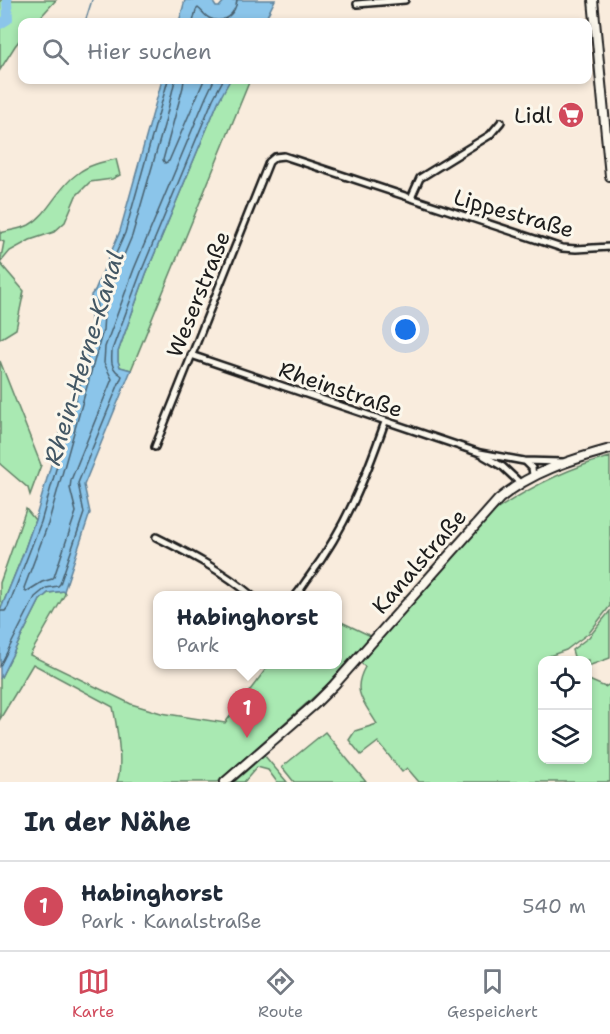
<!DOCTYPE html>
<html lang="de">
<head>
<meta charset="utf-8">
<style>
  :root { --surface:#fff; --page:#f2f2f3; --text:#1f2937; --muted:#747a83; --line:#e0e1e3; --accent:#d1495b }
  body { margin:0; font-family:"Shantell Sans",sans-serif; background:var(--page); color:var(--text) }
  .controls { position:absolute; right:18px; bottom:18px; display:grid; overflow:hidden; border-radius:12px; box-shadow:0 3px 9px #0003 }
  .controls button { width:54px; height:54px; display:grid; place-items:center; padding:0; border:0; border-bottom:2px solid var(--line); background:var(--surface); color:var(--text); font:30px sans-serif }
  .you { position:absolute; left:406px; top:330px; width:21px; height:21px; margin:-15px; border:4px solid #fff; border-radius:50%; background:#1a73e8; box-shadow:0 0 0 9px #1a73e833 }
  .badge { display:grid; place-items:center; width:39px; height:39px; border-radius:50%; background:var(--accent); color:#fff; font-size:20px; font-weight:700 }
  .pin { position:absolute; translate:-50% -50px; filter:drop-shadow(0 2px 3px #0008) }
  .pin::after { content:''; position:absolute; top:32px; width:21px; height:18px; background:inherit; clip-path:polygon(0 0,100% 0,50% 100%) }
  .popup { position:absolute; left:153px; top:591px; width:189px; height:78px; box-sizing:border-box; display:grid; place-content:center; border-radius:12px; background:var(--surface); filter:drop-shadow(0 2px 4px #0005); font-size:20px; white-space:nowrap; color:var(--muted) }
  .popup b { font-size:22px; color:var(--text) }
  .popup::after { content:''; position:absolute; left:50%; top:100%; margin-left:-12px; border:12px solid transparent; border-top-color:var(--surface) }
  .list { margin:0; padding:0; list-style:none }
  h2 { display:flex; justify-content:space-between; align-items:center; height:78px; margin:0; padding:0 24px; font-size:26px }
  h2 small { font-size:20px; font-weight:400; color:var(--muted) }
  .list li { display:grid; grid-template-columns:39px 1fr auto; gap:18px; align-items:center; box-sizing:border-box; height:90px; padding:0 24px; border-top:2px solid var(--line) }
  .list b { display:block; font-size:22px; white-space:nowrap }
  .list p { margin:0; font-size:20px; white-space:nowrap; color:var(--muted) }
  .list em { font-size:20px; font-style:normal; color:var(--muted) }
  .icon { flex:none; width:33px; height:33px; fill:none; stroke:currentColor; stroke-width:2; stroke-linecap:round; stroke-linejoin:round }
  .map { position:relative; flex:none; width:610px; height:782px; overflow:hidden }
  .search { position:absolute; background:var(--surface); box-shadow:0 3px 9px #0003; left:18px; right:18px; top:18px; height:66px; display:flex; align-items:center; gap:15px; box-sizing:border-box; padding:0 21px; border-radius:12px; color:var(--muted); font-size:22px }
  .sheet { height:168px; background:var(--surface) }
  nav { display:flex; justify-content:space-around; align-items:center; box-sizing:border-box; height:84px; border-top:2px solid var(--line); background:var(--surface); font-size:16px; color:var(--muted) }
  nav a { display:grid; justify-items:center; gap:3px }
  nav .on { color:var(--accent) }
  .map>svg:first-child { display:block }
  .green { fill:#a9e9b2; stroke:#628267; stroke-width:1.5 }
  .water { fill:#8bc5ea; stroke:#5f8198; stroke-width:1.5 }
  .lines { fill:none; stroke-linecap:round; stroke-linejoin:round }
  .shore { stroke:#48606e; stroke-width:1.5 }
  .stream { stroke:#5f8198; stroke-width:1.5 }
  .river { stroke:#8bc5ea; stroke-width:10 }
  .minor-casing { stroke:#1c1c1c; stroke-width:10 }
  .secondary-casing { stroke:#1c1c1c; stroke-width:12 }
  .minor { stroke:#fbf7ec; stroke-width:5 }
  .secondary { stroke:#fbf7ec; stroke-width:8 }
  .labels { text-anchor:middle; stroke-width:6; stroke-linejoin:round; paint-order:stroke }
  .poi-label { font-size:22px; fill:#1c1c1c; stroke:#fbf7ec; text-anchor:end }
  .street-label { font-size:22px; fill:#1c1c1c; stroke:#fbf7ec }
  .water-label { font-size:24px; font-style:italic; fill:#435764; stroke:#fbf7ec }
</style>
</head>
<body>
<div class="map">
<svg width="610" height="782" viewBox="0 0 610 782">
  <rect width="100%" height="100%" fill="#f9ecdd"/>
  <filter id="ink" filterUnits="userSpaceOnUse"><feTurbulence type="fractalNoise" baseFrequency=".0167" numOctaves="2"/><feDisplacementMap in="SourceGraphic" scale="12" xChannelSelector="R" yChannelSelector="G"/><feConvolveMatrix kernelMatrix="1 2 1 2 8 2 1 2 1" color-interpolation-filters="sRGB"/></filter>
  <g filter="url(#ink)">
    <g class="green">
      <path d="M 0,0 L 56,0 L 36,22 L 22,22 L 22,37 L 15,46 L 0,70 Z"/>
      <path d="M 229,80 L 250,80 L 131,370 L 120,367 L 118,361 L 118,352 L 146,274 L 218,102 Z"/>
      <path d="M 116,159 L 120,175 L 112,179 L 90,182 L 76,196 L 65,222 L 54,232 L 30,240 L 10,251 L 0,263 L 24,291 L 16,329 L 0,339 L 0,263 L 4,242 L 0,240 L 0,230 L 1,233 C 10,230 21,229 29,225 C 49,214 57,188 77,174 C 88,165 102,162 116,159 Z"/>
      <path d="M 0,361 L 41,465 L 30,495 L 28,488 L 0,464 Z"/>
      <path d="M 610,457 L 610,606 L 589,633 L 574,644 L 566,650 L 549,656 L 547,660 L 542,660 L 542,760 L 588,760 L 588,747 L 589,746 L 588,735 L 588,660 L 575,660 L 572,650 L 589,637 L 610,611 L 610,658 L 588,666 L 589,680 L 605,687 L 610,684 L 610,782 L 419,782 L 407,768 L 402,772 L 378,742 L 361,755 L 349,740 L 355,731 L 377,724 C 364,702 351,692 365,667 L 360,662 L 493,512 C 530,487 567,468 610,457 Z"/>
      <path d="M 26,509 L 35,520 L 22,557 L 0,611 L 0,583 Z"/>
      <path d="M 64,591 L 65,594 L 30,655 L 131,704 L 161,713 L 225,723 L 269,665 L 337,664 L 337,620 L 371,636 L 325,687 L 218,782 L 117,782 C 124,764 117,727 113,707 L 33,664 L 0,719 L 0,679 L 40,600 L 48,593 Z"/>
      <path d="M 325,732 L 366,782 L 294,782 L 282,767 Z"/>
      <path d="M 264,755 L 287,782 L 277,782 L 268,770 L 257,767 L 244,782 L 234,782 Z"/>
    </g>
    <g class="water">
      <path d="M 185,0 L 213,0 L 214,4 L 216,7 L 219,7 L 225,0 L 275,0 L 264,22 L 179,22 Z"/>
      <path d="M 162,80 L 230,80 L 218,102 L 146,274 L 118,352 L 118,361 L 120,367 L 131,370 L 84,485 L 90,513 L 64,591 L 48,593 L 40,600 L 0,679 L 0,611 L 22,557 L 35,520 L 91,326 L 91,295 L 95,290 L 120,231 Z"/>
    </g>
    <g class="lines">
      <g class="shore">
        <path d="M 193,22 L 196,10 L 198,8 C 202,11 205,16 209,18 C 223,26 236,13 237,0"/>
        <path d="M 175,80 L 165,122 L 132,236 L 105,300 L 103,330 L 48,524 L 24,588 L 26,592 L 42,582 L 52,579 L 54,577 L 76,512 L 70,488 L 71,480 L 112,379 L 104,363 L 105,347 L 134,269 L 206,97 L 214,80"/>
        <path d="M 184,80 L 183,87 L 163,160 L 165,163 L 169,161 L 204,80"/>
        <path d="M 0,611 L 5,611 L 8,607 L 41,522 L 96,328 L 97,297 L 125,233 L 168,80"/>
        <path d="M 0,666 L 35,597 L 46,588 L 58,586 L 60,584 L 84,513 L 78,483 L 122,376 C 120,374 118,373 116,371 C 110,365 112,357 112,350 L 141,272 L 213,99 L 223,80"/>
      </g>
      <path class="stream" d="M 85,22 L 92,0"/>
      <path class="river" d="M 0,24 L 8,19 L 7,0"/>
      <g class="minor-casing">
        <g id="minor">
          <path d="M 357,4 L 405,0"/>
          <path d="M 411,198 L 420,178 L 490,135 L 501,122"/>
          <path d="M 191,355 L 480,453 L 524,461 L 562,462"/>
          <path d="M 155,447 L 269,162 L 275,157 L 284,156 L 562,248 L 576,249 L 610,247"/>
          <path d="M 484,456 L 503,467 L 520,483"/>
          <path d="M 526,462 L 532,468 L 533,475"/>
          <path d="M 156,537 C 190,554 223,571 252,596"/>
          <path d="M 295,596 C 301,590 304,583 309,577 C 346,527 365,479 385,422"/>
        </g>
      </g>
      <g class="secondary-casing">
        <g id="secondary">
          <path d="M 593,0 L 610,176"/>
          <path d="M 225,782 L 315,704 L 334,685 L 499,499 C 531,472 570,460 610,449"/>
        </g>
      </g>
      <use href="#minor" class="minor"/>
      <use href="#secondary" class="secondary"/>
    </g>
  </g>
  <defs>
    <g id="supermarket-disc" transform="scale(1.35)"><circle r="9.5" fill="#d1495b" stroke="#fbf7ec"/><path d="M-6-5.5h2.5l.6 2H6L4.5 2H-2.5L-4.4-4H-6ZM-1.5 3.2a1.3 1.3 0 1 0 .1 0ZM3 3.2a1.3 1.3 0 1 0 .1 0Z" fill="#fff"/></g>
  </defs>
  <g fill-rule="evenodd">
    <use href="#supermarket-disc" x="571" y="115"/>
  </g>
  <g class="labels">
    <g class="poi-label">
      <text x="552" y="123">Lidl</text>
    </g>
    <g class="street-label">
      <text transform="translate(514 213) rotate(16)" y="8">Lippestraße</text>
      <text transform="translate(198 294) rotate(-68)" y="8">Weserstraße</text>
      <text transform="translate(341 389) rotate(19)" y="8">Rheinstraße</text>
      <text transform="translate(419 561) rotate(-49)" y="8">Kanalstraße</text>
    </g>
    <g class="water-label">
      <text transform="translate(84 358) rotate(-73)" y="8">Rhein-Herne-Kanal</text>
    </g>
  </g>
</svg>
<div class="controls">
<button><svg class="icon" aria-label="locate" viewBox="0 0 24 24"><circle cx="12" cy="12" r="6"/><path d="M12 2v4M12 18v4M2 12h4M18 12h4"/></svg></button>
<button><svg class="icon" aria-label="layers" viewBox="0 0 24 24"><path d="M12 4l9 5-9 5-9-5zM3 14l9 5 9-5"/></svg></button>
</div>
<div class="you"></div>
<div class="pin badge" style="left:247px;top:738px">1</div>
<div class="popup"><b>Habinghorst</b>Park</div>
<div class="search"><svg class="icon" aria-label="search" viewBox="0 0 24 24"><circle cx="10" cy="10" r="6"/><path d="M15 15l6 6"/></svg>Hier suchen</div>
</div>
<section class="sheet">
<h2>In der Nähe<small></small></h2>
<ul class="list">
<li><span class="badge">1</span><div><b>Habinghorst</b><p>Park · Kanalstraße</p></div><em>540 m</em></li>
</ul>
</section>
<nav>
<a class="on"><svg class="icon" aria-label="map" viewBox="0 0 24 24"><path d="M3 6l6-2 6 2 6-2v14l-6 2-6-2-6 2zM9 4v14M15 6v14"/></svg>Karte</a>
<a><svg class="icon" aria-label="directions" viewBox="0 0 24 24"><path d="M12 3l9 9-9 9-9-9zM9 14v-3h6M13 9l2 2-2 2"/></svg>Route</a>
<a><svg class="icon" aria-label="saved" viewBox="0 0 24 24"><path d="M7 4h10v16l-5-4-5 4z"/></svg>Gespeichert</a>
</nav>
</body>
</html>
